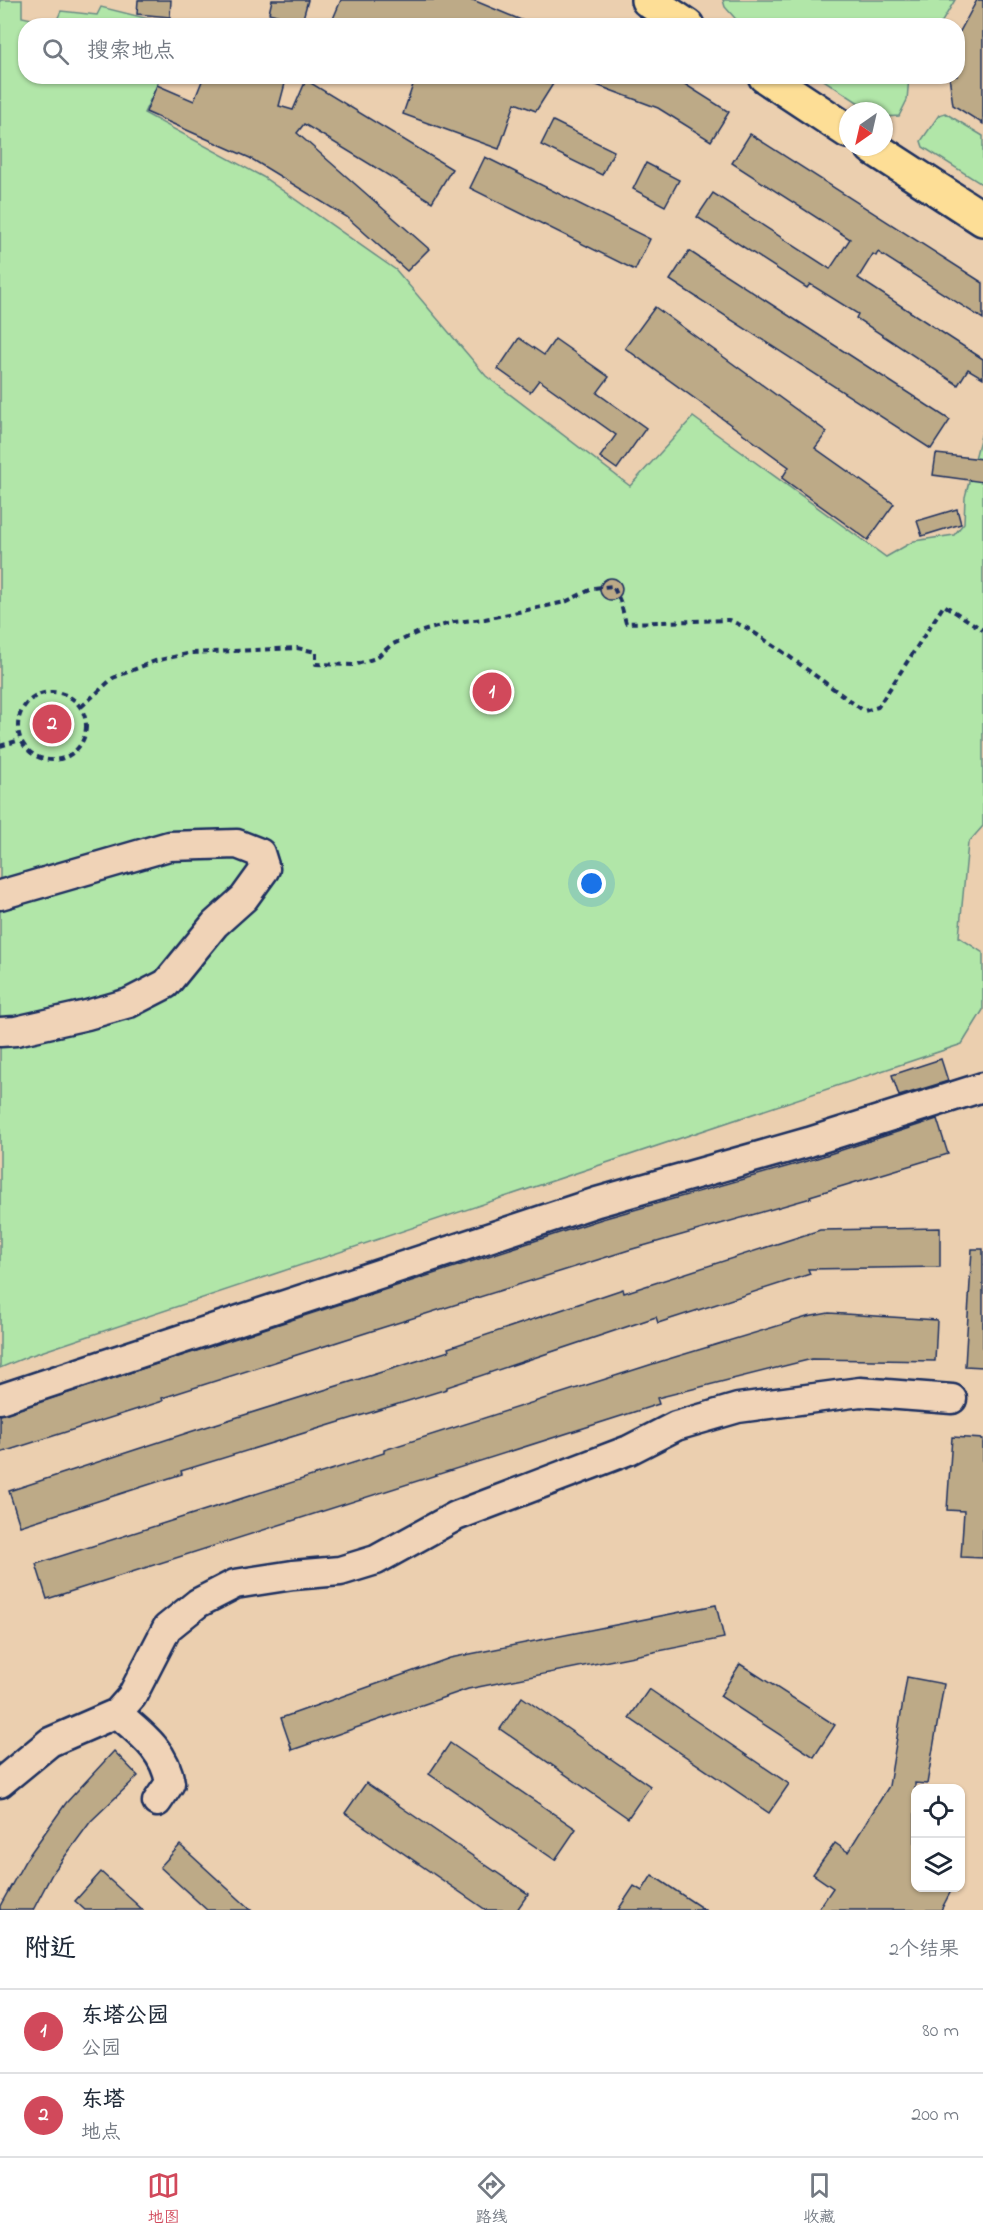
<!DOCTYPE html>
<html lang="zh">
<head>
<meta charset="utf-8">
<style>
  :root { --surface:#fff; --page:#f2f2f3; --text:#1f2937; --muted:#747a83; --line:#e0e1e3; --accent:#d1495b }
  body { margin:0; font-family:"Indie Flower","LXGW WenKai TC",sans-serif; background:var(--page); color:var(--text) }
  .controls { position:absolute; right:18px; bottom:18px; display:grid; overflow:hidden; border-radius:12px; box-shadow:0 2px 4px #0004 }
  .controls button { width:54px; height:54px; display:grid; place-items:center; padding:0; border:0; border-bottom:2px solid var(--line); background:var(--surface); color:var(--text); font:30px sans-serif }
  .compass { position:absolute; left:839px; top:102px; width:54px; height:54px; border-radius:50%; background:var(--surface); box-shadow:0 2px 4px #0004; rotate:214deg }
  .you { position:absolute; left:592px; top:884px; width:21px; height:21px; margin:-15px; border:4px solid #fff; border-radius:50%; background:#1a73e8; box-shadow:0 0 0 9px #1a73e833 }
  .badge { display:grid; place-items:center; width:39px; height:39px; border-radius:50%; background:var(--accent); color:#fff; font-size:20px; font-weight:700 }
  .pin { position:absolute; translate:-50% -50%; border:3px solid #fff; box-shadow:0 2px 6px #0006 }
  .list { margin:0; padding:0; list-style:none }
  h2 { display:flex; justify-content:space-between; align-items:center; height:78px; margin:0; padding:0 24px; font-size:26px }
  h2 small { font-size:20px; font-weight:400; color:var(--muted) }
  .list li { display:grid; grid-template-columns:39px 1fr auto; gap:18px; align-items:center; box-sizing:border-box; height:84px; padding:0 24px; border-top:2px solid var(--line) }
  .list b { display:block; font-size:22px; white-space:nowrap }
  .list p { margin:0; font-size:20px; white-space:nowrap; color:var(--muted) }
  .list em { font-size:20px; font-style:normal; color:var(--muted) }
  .icon { flex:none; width:33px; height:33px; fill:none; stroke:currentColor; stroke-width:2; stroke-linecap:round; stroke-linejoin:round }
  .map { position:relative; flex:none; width:983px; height:1910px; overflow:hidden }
  .search { position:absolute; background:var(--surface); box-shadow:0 2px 4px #0004; left:18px; right:18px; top:18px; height:66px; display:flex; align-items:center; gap:15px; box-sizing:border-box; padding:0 21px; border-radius:24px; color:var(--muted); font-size:22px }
  .sheet { height:246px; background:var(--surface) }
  nav { display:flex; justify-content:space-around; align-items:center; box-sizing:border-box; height:84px; border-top:2px solid var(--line); background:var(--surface); font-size:16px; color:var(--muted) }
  nav a { display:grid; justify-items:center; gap:3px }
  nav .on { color:var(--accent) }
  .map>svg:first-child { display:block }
  .green { fill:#b1e6a8; stroke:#668a83; stroke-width:1.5 }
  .building { fill:#bdaa87; stroke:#1b2f5e; stroke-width:1.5 }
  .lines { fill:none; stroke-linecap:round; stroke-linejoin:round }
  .minor-casing { stroke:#1b2f5e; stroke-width:33 }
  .major-casing { stroke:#1b2f5e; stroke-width:38 }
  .path { stroke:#1b2f5e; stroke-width:4; stroke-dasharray:6 4.5; stroke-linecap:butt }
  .minor { stroke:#f0d3b7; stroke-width:28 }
  .major { stroke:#fdde96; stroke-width:33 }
</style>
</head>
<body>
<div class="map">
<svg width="983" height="1910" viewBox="0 0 983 1910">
  <rect width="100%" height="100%" fill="#ebcfaf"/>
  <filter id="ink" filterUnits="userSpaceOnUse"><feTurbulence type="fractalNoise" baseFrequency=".0167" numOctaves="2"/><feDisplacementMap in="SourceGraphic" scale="12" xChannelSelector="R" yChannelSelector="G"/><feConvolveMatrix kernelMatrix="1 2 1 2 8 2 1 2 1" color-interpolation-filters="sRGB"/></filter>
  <g filter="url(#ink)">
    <g class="green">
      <path d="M 0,0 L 22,0 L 22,17 L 55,24 L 61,11 L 97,15 L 101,7 L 173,25 L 26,26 L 26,76 L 161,77 L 144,113 L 263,177 L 396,270 L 486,376 L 630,486 L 693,417 L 886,557 L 914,541 L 954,535 L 964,523 L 965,497 L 983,428 L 983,826 L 968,843 L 959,937 L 983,953 L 983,1010 L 962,1044 L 29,1356 L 0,1368 Z"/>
      <path d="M 723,0 L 955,0 L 940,25 L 742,26 L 725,7 Z"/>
      <path d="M 819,77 L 909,77 L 907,100 L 899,116 L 884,117 L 884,111 L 871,111 Z"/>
      <path d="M 945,113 L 983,136 L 983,185 L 923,147 L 921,141 L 939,115 Z"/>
    </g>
    <g class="building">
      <path d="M 138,0 L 171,0 L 170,17 L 137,14 Z"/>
      <path d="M 272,0 L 308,0 L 302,22 L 269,13 Z"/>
      <path d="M 341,0 L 473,0 L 533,25 L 330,26 Z"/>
      <path d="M 977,0 L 983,0 L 983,124 L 953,105 L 949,76 L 957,76 L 957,37 Z"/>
      <path d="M 204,76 L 287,76 L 279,106 L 293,110 L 306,80 L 452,169 L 432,202 L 304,124 L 297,133 L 429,249 L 407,271 L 347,217 L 250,158 L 146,112 L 157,85 L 194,101 Z"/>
      <path d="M 416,76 L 558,76 L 536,111 L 515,103 L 499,149 L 403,114 Z"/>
      <path d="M 579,76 L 672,76 L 729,112 L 711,141 L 658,108 L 578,78 Z"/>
      <path d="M 553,121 L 614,151 L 602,175 L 541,145 Z"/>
      <path d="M 750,134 L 983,283 L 983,319 L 878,252 L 876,256 L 873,254 L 858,278 L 983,359 L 983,378 L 968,369 L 958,385 L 856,318 L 858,314 L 810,284 L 807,288 L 697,217 L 713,193 L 830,269 L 850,239 L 732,163 Z"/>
      <path d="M 485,157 L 650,239 L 635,270 L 470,188 Z"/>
      <path d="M 646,163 L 679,180 L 665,206 L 633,189 Z"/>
      <path d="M 689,251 L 950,420 L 931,449 L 670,280 Z"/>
      <path d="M 655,307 L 827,432 L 815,448 L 894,504 L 868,540 L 782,478 L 789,467 L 625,348 Z"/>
      <path d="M 519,338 L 544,355 L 555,339 L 609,377 L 597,393 L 646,428 L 617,469 L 600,457 L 616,435 L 539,380 L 530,392 L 498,369 Z"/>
      <path d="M 936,454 L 983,459 L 983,482 L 933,475 Z"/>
      <path d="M 957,509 L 961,524 L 922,536 L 917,521 Z"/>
      <circle cx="611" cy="589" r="11"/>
      <circle cx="52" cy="724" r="16"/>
      <path d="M 941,1059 L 948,1081 L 899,1096 L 892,1075 Z"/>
      <path d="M 937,1119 L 948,1154 L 810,1196 L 811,1198 L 629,1250 L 378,1329 L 162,1398 L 163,1401 L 0,1453 L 0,1415 L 602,1219 L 814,1159 Z"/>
      <path d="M 940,1228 L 940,1267 L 808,1269 L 810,1274 L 658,1323 L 656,1317 L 447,1387 L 447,1389 L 181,1471 L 182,1474 L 20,1526 L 9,1491 L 193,1431 L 449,1351 L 448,1348 L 623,1289 L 624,1293 L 820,1230 Z"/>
      <path d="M 972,1249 L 983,1249 L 983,1367 L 965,1366 Z"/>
      <path d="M 829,1313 L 937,1320 L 935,1361 L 812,1359 L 657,1398 L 659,1404 L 47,1599 L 36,1564 L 384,1453 L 384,1450 L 662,1361 L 807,1317 Z"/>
      <path d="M 952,1437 L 983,1439 L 983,1558 L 961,1557 L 964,1511 L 947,1510 Z"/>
      <path d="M 716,1605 L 724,1638 L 468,1689 L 292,1750 L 281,1718 L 450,1658 Z"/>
      <path d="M 740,1664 L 835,1725 L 814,1757 L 720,1696 Z"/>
      <path d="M 907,1677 L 944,1684 L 927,1784 L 915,1783 L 915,1887 L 953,1887 L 941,1910 L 818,1910 L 833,1888 L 813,1874 L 835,1843 L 848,1852 L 889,1786 Z"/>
      <path d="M 649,1689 L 789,1784 L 769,1813 L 629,1718 Z"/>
      <path d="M 522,1697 L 650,1786 L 628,1818 L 500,1729 Z"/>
      <path d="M 450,1743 L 576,1829 L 555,1860 L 429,1774 Z"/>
      <path d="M 114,1751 L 138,1776 L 91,1821 L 52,1874 L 33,1910 L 0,1910 L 0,1906 L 25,1861 L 66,1803 Z"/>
      <path d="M 366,1783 L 528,1894 L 517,1910 L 486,1910 L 345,1813 Z"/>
      <path d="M 180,1845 L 251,1910 L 207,1910 L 160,1867 Z"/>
      <path d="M 101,1872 L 143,1910 L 85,1910 L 75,1901 Z"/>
      <path d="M 652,1875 L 705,1910 L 618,1910 L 634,1886 L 642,1891 Z"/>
    </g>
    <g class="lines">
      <g class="minor-casing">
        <g id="minor">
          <path d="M 0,895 L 169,846 L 237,844 L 260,853 L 265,869 L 244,898 L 215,924 L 166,984 L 129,1003 L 87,1015 L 16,1031 L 0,1032"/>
          <path d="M 0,1399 L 597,1202 L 809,1142 L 983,1087"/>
          <path d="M 117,1713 C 140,1733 165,1750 170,1783 L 157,1802"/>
          <path d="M 0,1783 L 50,1742 L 117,1713 L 132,1696 L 167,1628 L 198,1603 L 235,1584 L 293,1575 L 340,1571 L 376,1560 L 456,1516 L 629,1450 L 676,1426 L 738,1408 L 860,1392 L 952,1399"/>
        </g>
      </g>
      <g class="major-casing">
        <g id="major">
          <path d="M 648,0 L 687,26"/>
          <path d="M 765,76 L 848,131"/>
          <path d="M 872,147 L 983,219"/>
        </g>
      </g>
      <g class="path">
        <circle cx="52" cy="726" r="34"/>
        <path d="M 81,707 L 113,678 L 155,661 L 191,653 L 297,648 L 316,652 L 316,664 L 354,665 L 376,658 L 391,645 L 419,632 L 454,622 L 485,619 L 565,602 L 594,588 L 613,586 L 620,601 L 626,623 L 729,620 L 747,628 L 783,652 L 864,711 L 878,707 L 944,605 L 983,630"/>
        <path d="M 0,746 L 20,740"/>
      </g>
      <use href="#minor" class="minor"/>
      <use href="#major" class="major"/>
    </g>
  </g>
</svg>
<div class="controls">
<button><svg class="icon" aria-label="locate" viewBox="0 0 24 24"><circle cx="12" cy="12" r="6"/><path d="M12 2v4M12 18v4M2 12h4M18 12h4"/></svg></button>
<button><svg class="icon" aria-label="layers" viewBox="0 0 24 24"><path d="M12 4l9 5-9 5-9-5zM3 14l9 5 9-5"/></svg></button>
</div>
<svg class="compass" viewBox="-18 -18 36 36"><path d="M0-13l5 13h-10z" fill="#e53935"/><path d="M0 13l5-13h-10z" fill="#747a83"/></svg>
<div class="you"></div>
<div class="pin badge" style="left:492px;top:692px">1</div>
<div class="pin badge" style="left:52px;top:724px">2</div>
<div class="search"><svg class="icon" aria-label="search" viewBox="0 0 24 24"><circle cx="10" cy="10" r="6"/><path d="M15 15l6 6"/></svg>搜索地点</div>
</div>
<section class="sheet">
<h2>附近<small>2个结果</small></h2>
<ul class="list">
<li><span class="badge">1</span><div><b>东塔公园</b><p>公园</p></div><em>80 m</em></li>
<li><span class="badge">2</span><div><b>东塔</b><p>地点</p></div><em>200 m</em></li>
</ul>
</section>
<nav>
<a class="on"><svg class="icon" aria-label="map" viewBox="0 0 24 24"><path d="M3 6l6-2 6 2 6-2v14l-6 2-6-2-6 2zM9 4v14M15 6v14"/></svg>地图</a>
<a><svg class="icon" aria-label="directions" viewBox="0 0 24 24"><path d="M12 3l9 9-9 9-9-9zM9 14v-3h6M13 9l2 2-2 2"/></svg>路线</a>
<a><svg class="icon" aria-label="saved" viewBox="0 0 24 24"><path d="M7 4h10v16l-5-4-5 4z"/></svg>收藏</a>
</nav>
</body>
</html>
